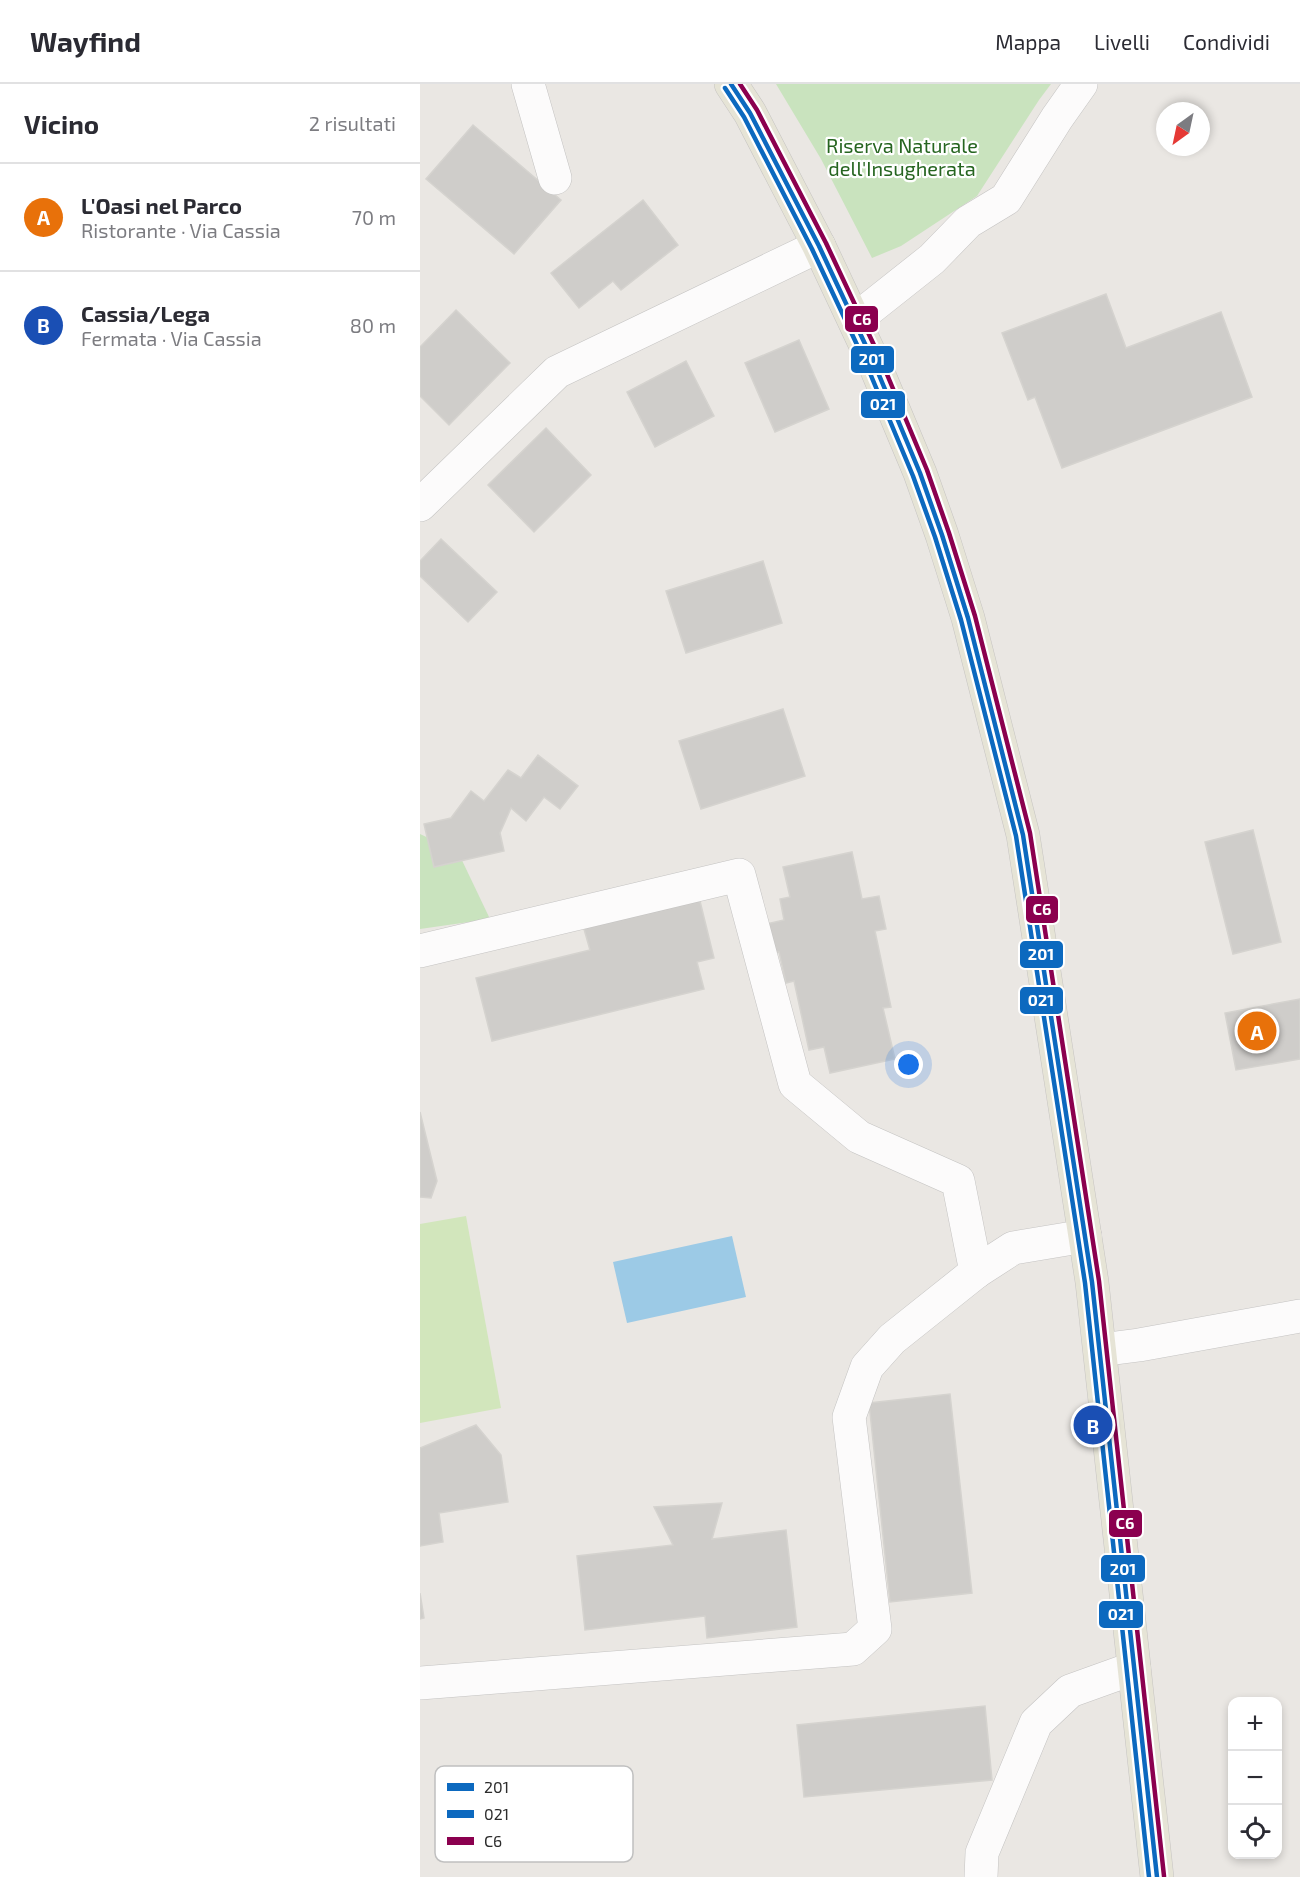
<!DOCTYPE html>
<html lang="it">
<head>
<meta charset="utf-8">
<style>
  :root { --surface:#fff; --page:#f2f2f3; --text:#2b2b33; --muted:#7c7c81; --line:#e1e1e2; --accent:#6e6d6c }
  body { margin:0; font-family:"Exo 2",sans-serif; background:var(--page); color:var(--text) }
  .controls { position:absolute; right:18px; bottom:18px; display:grid; overflow:hidden; border-radius:12px; box-shadow:0 3px 9px #0003 }
  .controls button { width:54px; height:54px; display:grid; place-items:center; padding:0; border:0; border-bottom:2px solid var(--line); background:var(--surface); color:var(--text); font:30px sans-serif }
  .compass { position:absolute; left:736px; top:18px; width:54px; height:54px; border-radius:50%; background:var(--surface); box-shadow:0 3px 9px #0003; rotate:213deg }
  .you { position:absolute; left:489px; top:981px; width:21px; height:21px; margin:-15px; border:4px solid #fff; border-radius:50%; background:#1a73e8; box-shadow:0 0 0 9px #1a73e833 }
  .badge { display:grid; place-items:center; width:39px; height:39px; border-radius:50%; background:var(--accent); color:#fff; font-size:20px; font-weight:700 }
  .pin { position:absolute; translate:-50% -50%; border:3px solid #fff; box-shadow:0 2px 6px #0006 }
  .list { margin:0; padding:0; list-style:none }
  h2 { display:flex; justify-content:space-between; align-items:center; height:78px; margin:0; padding:0 24px; font-size:26px }
  h2 small { font-size:20px; font-weight:400; color:var(--muted) }
  .list li { display:grid; grid-template-columns:39px 1fr auto; gap:18px; align-items:center; box-sizing:border-box; height:108px; padding:0 24px; border-top:2px solid var(--line) }
  .list b { display:block; font-size:22px; white-space:nowrap }
  .list p { margin:0; font-size:20px; white-space:nowrap; color:var(--muted) }
  .list em { font-size:20px; font-style:normal; color:var(--muted) }
  .icon { flex:none; width:33px; height:33px; fill:none; stroke:currentColor; stroke-width:2; stroke-linecap:round; stroke-linejoin:round }
  .map { position:relative; flex:none; width:880px; height:1793px; overflow:hidden }
  header { display:flex; align-items:center; gap:36px; box-sizing:border-box; height:84px; padding:0 30px; background:var(--surface); border-bottom:2px solid var(--line) }
  header strong { font-size:28px }
  nav { display:flex; gap:33px; margin-inline-start:auto; font-size:21px }
  main { display:flex }
  aside { flex:1; background:var(--surface) }
  .map>svg:first-child { display:block }
  .green { fill:#c9e3be }
  .pitch { fill:#d2e6bc }
  .water { fill:#9ccae6 }
  .building { fill:#cfcdca; stroke:#d5d3cf; stroke-width:1.5 }
  .lines { fill:none; stroke-linecap:round; stroke-linejoin:round }
  .minor-casing { stroke:#c4c3c2; stroke-width:34 }
  .major-casing { stroke:#c6c4c2; stroke-width:34 }
  .minor { stroke:#fcfbfb; stroke-width:33 }
  .major { stroke:#e6e4d6; stroke-width:33 }
  .bus-1-casing { stroke:#fff; stroke-width:9 }
  .bus-2-casing { stroke:#fff; stroke-width:9 }
  .bus-3-casing { stroke:#fff; stroke-width:9 }
  .bus-1 { stroke:#0c69bf; stroke-width:4.5 }
  .bus-2 { stroke:#0c69bf; stroke-width:4.5 }
  .bus-3 { stroke:#8b004f; stroke-width:4.5 }
  .labels { text-anchor:middle; stroke-width:4.5; stroke-linejoin:round; paint-order:stroke }
  .park-label { font-size:20px; fill:#266520; stroke:#fff }
  .key { fill:#fff; stroke:#c0c0c0; stroke-width:1.5 }
  .key-label { font-size:16px; fill:#2c2c2c }
  .line-badge { stroke:#fff; stroke-width:2 }
  .badge-label { font-size:16px; text-anchor:middle; font-weight:bold; fill:#fff }
</style>
</head>
<body>
<header>
<strong>Wayfind</strong>
<nav><a>Mappa</a><a>Livelli</a><a>Condividi</a></nav>
</header>
<main>
<aside>
<h2>Vicino<small>2 risultati</small></h2>
<ul class="list">
<li><span class="badge" style="background:#e8710a">A</span><div><b>L'Oasi nel Parco</b><p>Ristorante · Via Cassia</p></div><em>70 m</em></li>
<li><span class="badge" style="background:#1a4fb4">B</span><div><b>Cassia/Lega</b><p>Fermata · Via Cassia</p></div><em>80 m</em></li>
</ul>
</aside>
<div class="map">
<svg width="880" height="1793" viewBox="0 0 880 1793">
  <rect width="100%" height="100%" fill="#eae7e3"/>
  <g class="green">
    <path d="M 356,0 L 631,0 L 619,16 L 557,112 L 481,162 L 452,174 L 401,75 Z"/>
    <path d="M 0,750 L 38,768 L 70,835 L 0,845 Z"/>
  </g>
  <path class="pitch" d="M 46,1132 L 81,1324 L 0,1339 L 0,1140 Z"/>
  <path class="water" d="M 312,1152 L 326,1213 L 207,1239 L 193,1178 Z"/>
  <g class="building">
    <path d="M 53,41 L 141,116 L 94,170 L 6,95 Z"/>
    <path d="M 223,116 L 258,161 L 201,206 L 193,197 L 159,224 L 131,189 Z"/>
    <path d="M 686,210 L 706,264 L 801,228 L 832,313 L 642,384 L 615,313 L 608,316 L 582,249 Z"/>
    <path d="M 36,226 L 90,279 L 29,341 L 0,312 L 0,263 Z"/>
    <path d="M 379,256 L 409,325 L 355,348 L 325,279 Z"/>
    <path d="M 266,277 L 294,332 L 235,363 L 207,308 Z"/>
    <path d="M 126,344 L 171,391 L 114,448 L 68,401 Z"/>
    <path d="M 21,455 L 77,508 L 48,538 L 0,492 L 0,477 Z"/>
    <path d="M 343,477 L 362,539 L 266,569 L 246,507 Z"/>
    <path d="M 363,625 L 385,692 L 281,725 L 259,657 Z"/>
    <path d="M 118,671 L 158,702 L 140,725 L 124,713 L 106,737 L 91,724 L 80,749 L 84,767 L 14,783 L 4,740 L 31,734 L 51,707 L 64,717 L 88,686 L 101,694 Z"/>
    <path d="M 833,746 L 861,858 L 813,870 L 785,758 Z"/>
    <path d="M 432,768 L 442,815 L 459,812 L 466,845 L 455,847 L 471,923 L 463,924 L 475,975 L 410,989 L 404,963 L 389,966 L 374,897 L 366,899 L 359,868 L 344,871 L 338,842 L 364,836 L 360,815 L 370,813 L 363,783 Z"/>
    <path d="M 278,809 L 294,874 L 277,878 L 284,905 L 72,957 L 56,894 L 170,866 L 162,838 Z"/>
    <path d="M 880,915 L 880,975 L 816,986 L 805,929 Z"/>
    <path d="M 0,1028 L 17,1097 L 11,1114 L 0,1113 Z"/>
    <path d="M 530,1310 L 552,1509 L 470,1518 L 449,1319 Z"/>
    <path d="M 56,1341 L 81,1371 L 88,1418 L 19,1429 L 23,1458 L 0,1462 L 0,1364 Z"/>
    <path d="M 302,1419 L 292,1455 L 366,1446 L 377,1543 L 287,1554 L 285,1532 L 165,1546 L 157,1472 L 253,1461 L 234,1423 Z"/>
    <path d="M 0,1509 L 4,1534 L 0,1535 Z"/>
    <path d="M 565,1622 L 572,1696 L 384,1713 L 377,1641 Z"/>
  </g>
  <g class="lines">
    <g class="minor-casing">
      <g id="minor">
        <path d="M 108,0 L 135,94"/>
        <path d="M 435,236 L 512,175 L 548,138 L 586,115 L 637,34 L 661,0"/>
        <path d="M 0,421 L 137,288 L 399,162"/>
        <path d="M 0,867 L 319,791 L 375,1000 L 439,1053 L 538,1097 L 556,1188"/>
        <path d="M 680,1266 L 719,1261 L 880,1232"/>
        <path d="M 0,1599 L 433,1565 L 455,1545 L 429,1333 L 447,1283 L 472,1255 L 556,1188 L 593,1164 L 665,1152"/>
        <path d="M 561,1793 L 562,1769 L 616,1639 L 650,1607 L 714,1584"/>
      </g>
    </g>
    <g class="major-casing">
      <path id="major" d="M 311,0 L 330,29 L 399,162 L 454,279 L 500,389 L 522,451 L 548,534 L 603,751 L 672,1198 L 737,1793"/>
    </g>
    <use href="#minor" class="minor"/>
    <use href="#major" class="major"/>
    <g class="bus-1-casing">
      <path id="bus-1" d="M 311,0 L 330,29 L 399,162 L 454,279 L 500,389 L 522,451 L 548,534 L 603,751 L 672,1198 L 737,1793"/>
    </g>
    <g class="bus-2-casing">
      <path id="bus-2" d="M 305,4 L 324,33 L 392,165 L 447,282 L 493,392 L 515,453 L 541,536 L 596,752 L 665,1199 L 729,1793"/>
    </g>
    <g class="bus-3-casing">
      <path id="bus-3" d="M 320,0 L 337,26 L 406,159 L 461,276 L 507,386 L 529,449 L 555,532 L 610,749 L 679,1197 L 744,1792"/>
    </g>
    <use href="#bus-1" class="bus-1"/>
    <use href="#bus-2" class="bus-2"/>
    <use href="#bus-3" class="bus-3"/>
  </g>
  <g class="labels">
    <g class="park-label">
      <text x="482" y="69">Riserva Naturale<tspan x="482" dy="23">dell'Insugherata</tspan></text>
    </g>
  </g>
  <rect x="15" y="1682" width="198" height="96" rx="9" class="key"/>
  <rect x="27" y="1699" width="27" height="8" fill="#0c69bf"/>
  <rect x="27" y="1726" width="27" height="8" fill="#0c69bf"/>
  <rect x="27" y="1753" width="27" height="8" fill="#8b004f"/>
  <g class="key-label">
    <text x="64" y="1709">201</text>
    <text x="64" y="1736">021</text>
    <text x="64" y="1763">C6</text>
  </g>
  <g class="line-badge">
    <rect x="424" y="221" width="35" height="28" rx="6" fill="#8b004f"/>
    <rect x="430" y="261" width="45" height="29" rx="6" fill="#0c69bf"/>
    <rect x="440" y="306" width="46" height="29" rx="6" fill="#0c69bf"/>
    <rect x="605" y="811" width="34" height="29" rx="6" fill="#8b004f"/>
    <rect x="599" y="856" width="45" height="29" rx="6" fill="#0c69bf"/>
    <rect x="599" y="902" width="45" height="29" rx="6" fill="#0c69bf"/>
    <rect x="688" y="1425" width="35" height="29" rx="6" fill="#8b004f"/>
    <rect x="680" y="1470" width="46" height="29" rx="6" fill="#0c69bf"/>
    <rect x="678" y="1516" width="46" height="29" rx="6" fill="#0c69bf"/>
  </g>
  <g class="badge-label">
    <text x="442" y="241">C6</text>
    <text x="452" y="281">201</text>
    <text x="463" y="326">021</text>
    <text x="622" y="831">C6</text>
    <text x="621" y="876">201</text>
    <text x="621" y="922">021</text>
    <text x="705" y="1445">C6</text>
    <text x="703" y="1491">201</text>
    <text x="701" y="1536">021</text>
  </g>
</svg>
<div class="controls">
<button>+</button>
<button>−</button>
<button><svg class="icon" aria-label="locate" viewBox="0 0 24 24"><circle cx="12" cy="12" r="6"/><path d="M12 2v4M12 18v4M2 12h4M18 12h4"/></svg></button>
</div>
<svg class="compass" viewBox="-18 -18 36 36"><path d="M0-13l5 13h-10z" fill="#e53935"/><path d="M0 13l5-13h-10z" fill="#7c7c81"/></svg>
<div class="you"></div>
<div class="pin badge" style="left:837px;top:947px;background:#e8710a">A</div>
<div class="pin badge" style="left:673px;top:1341px;background:#1a4fb4">B</div>
</div>
</main>
</body>
</html>
